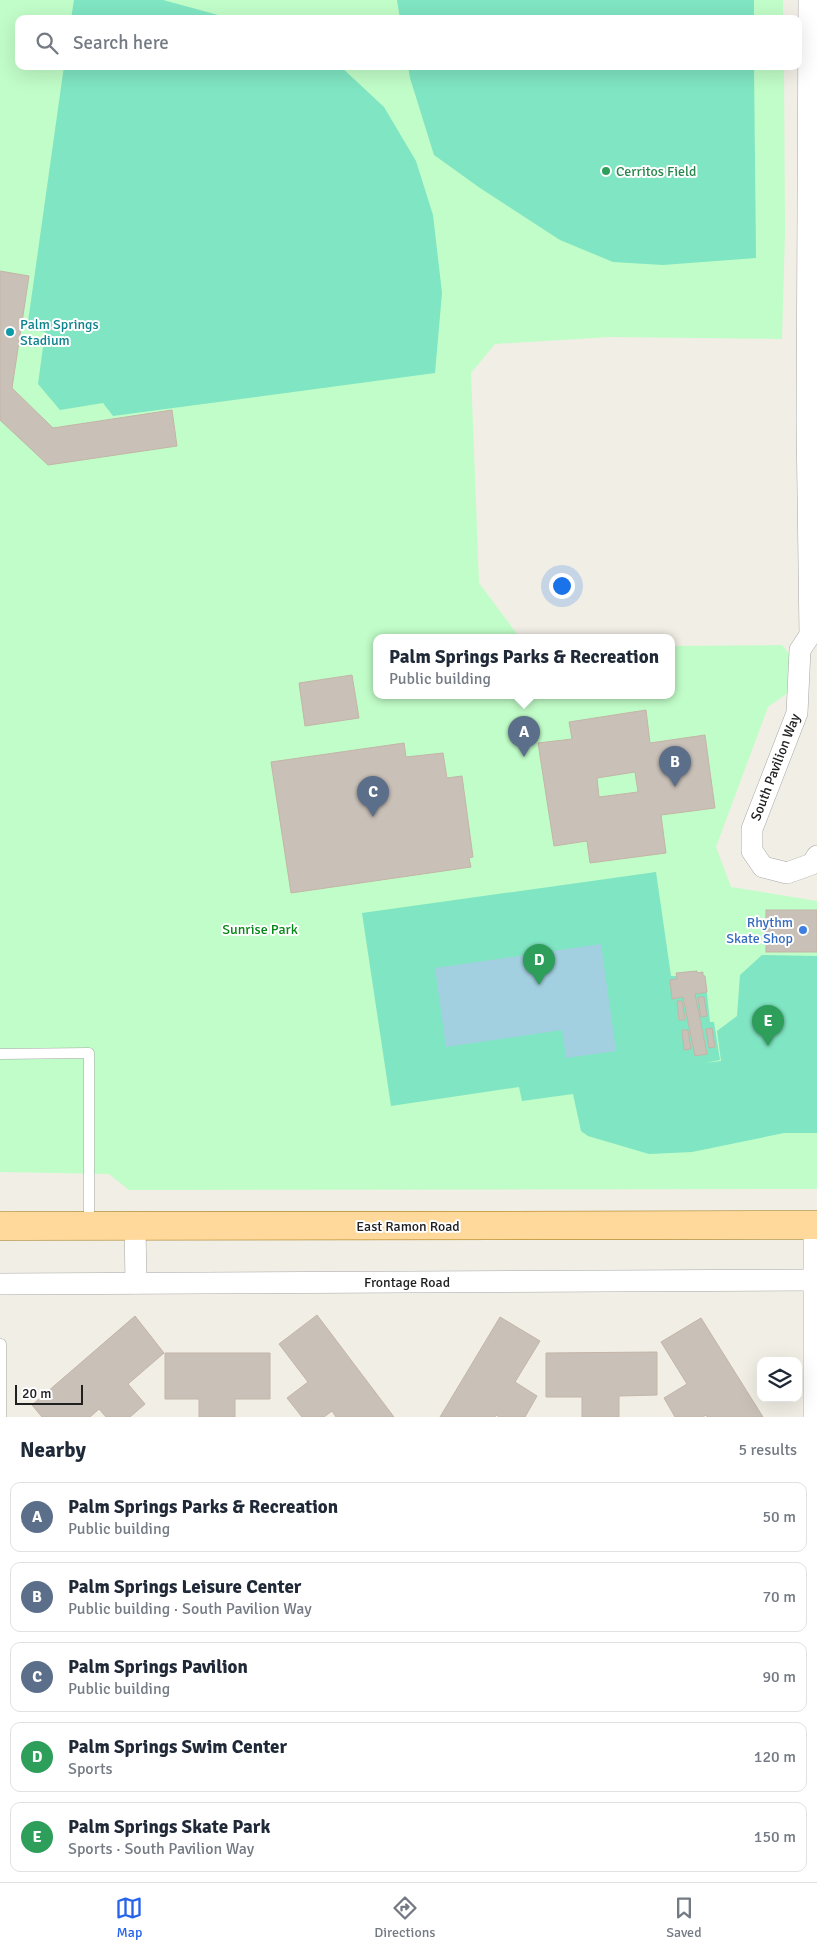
<!DOCTYPE html>
<html lang="en">
<head>
<meta charset="utf-8">
<style>
  :root { --surface:#fff; --page:#f6f6f7; --text:#1f2937; --muted:#747a83; --line:#e0e1e3; --accent:#2563eb }
  body { margin:0; font-family:Signika,sans-serif; background:var(--page); color:var(--text) }
  .controls { position:absolute; right:15px; bottom:15px; display:grid; overflow:hidden; border-radius:10px; box-shadow:0 5px 20px #0002 }
  .controls button { width:45px; height:45px; display:grid; place-items:center; padding:0; border:0; border-bottom:1px solid var(--line); background:var(--surface); color:var(--text); font:25px sans-serif }
  .scale { position:absolute; left:15px; bottom:12px; width:68px; box-sizing:border-box; padding-left:5px; border:2px solid #202020; border-top:0; font-size:14px; line-height:18px; white-space:nowrap; color:#202020; -webkit-text-stroke:4px #fff; paint-order:stroke }
  .you { position:absolute; left:561px; top:585px; width:18px; height:18px; margin:-12px; border:4px solid #fff; border-radius:50%; background:#1a73e8; box-shadow:0 0 0 8px #1a73e833 }
  .badge { display:grid; place-items:center; width:32px; height:32px; border-radius:50%; background:var(--accent); color:#fff; font-size:16px; font-weight:700 }
  .pin { position:absolute; translate:-50% -41px; filter:drop-shadow(0 1px 2px #0008) }
  .pin::after { content:''; position:absolute; top:26px; width:18px; height:15px; background:inherit; clip-path:polygon(0 0,100% 0,50% 100%) }
  .popup { position:absolute; left:373px; top:634px; width:302px; height:65px; box-sizing:border-box; display:grid; place-content:center; border-radius:10px; background:var(--surface); filter:drop-shadow(0 1px 4px #0005); font-size:16px; white-space:nowrap; color:var(--muted) }
  .popup b { font-size:19px; color:var(--text) }
  .popup::after { content:''; position:absolute; left:50%; top:100%; margin-left:-10px; border:10px solid transparent; border-top-color:var(--surface) }
  .list { margin:0; padding:0; list-style:none }
  h2 { display:flex; justify-content:space-between; align-items:center; height:65px; margin:0; padding:0 20px; font-size:21px }
  h2 small { font-size:16px; font-weight:400; color:var(--muted) }
  .list li { display:grid; grid-template-columns:32px 1fr auto; gap:15px; align-items:center; box-sizing:border-box; height:70px; margin:0 10px 10px; padding:0 10px; border:1px solid var(--line); border-radius:10px }
  .list b { display:block; font-size:19px; white-space:nowrap }
  .list p { margin:0; font-size:16px; white-space:nowrap; color:var(--muted) }
  .list em { font-size:16px; font-style:normal; color:var(--muted) }
  .icon { flex:none; width:28px; height:28px; fill:none; stroke:currentColor; stroke-width:2; stroke-linecap:round; stroke-linejoin:round }
  .map { position:relative; flex:none; width:817px; height:1417px; overflow:hidden }
  .search { position:absolute; background:var(--surface); box-shadow:0 5px 20px #0002; left:15px; right:15px; top:15px; height:55px; display:flex; align-items:center; gap:12px; box-sizing:border-box; padding:0 18px; border-radius:10px; color:var(--muted); font-size:19px }
  .sheet { height:465px; background:var(--surface) }
  nav { display:flex; justify-content:space-around; align-items:center; box-sizing:border-box; height:70px; border-top:1px solid var(--line); background:var(--surface); font-size:14px; color:var(--muted) }
  nav a { display:grid; justify-items:center; gap:2px }
  nav .on { color:var(--accent) }
  .map>svg:first-child { display:block }
  .park { fill:#c1fdc8 }
  .pitch { fill:#7fe5c2 }
  .water { fill:#a3d0e1 }
  .building { fill:#c9c0b8; stroke:#c4b5a7; fill-rule:evenodd }
  .lines { fill:none; stroke-linecap:round; stroke-linejoin:round }
  .lane-casing { stroke:#a7a7a7; stroke-width:11 }
  .street-casing { stroke:#a7a7a7; stroke-width:22 }
  .primary-casing { stroke:#9b7000; stroke-width:29 }
  .lane { stroke:#fff; stroke-width:10 }
  .street { stroke:#fff; stroke-width:21 }
  .primary { stroke:#ffd99c; stroke-width:28 }
  .leisure-dot { fill:#2e9e5b; stroke:#fff; stroke-width:2 }
  .culture-dot { fill:#0f9aa8; stroke:#fff; stroke-width:2 }
  .shop-dot { fill:#3f7fe0; stroke:#fff; stroke-width:2 }
  .labels { text-anchor:middle; stroke-width:4; stroke-linejoin:round; paint-order:stroke }
  .leisure-label { font-size:14px; fill:#27864d; stroke:#fff; text-anchor:start }
  .culture-label { font-size:14px; fill:#0d838f; stroke:#fff; text-anchor:start }
  .street-label { font-size:14px; fill:#202020; stroke:#fff }
  .shop-label { font-size:14px; fill:#366cbe; stroke:#fff; text-anchor:end }
  .park-label { font-size:14px; fill:#058716; stroke:#fff }
</style>
</head>
<body>
<div class="map">
<svg width="817" height="1417" viewBox="0 0 817 1417">
  <rect width="100%" height="100%" fill="#f1eee5"/>
  <path class="park" d="M 0,0 L 783,0 L 783,19 L 19,19 L 19,66 L 784,66 L 785,232 L 782,339 L 609,337 L 495,344 L 471,373 L 479,583 L 520,638 L 376,638 L 376,696 L 672,696 L 672,646 L 782,645 L 790,655 L 789,692 L 768,707 L 716,847 L 731,887 L 817,901 L 817,1189 L 129,1190 L 109,1174 L 0,1172 Z"/>
  <g class="pitch">
    <path d="M 74,0 L 163,0 L 233,19 L 71,19 Z"/>
    <path d="M 397,0 L 754,0 L 754,19 L 400,19 Z"/>
    <path d="M 64,66 L 340,66 L 384,107 L 416,161 L 433,215 L 442,293 L 435,373 L 113,416 L 103,403 L 60,410 L 38,384 L 45,332 L 27,329 Z"/>
    <path d="M 408,66 L 754,66 L 756,258 L 663,265 L 613,262 L 560,240 L 480,188 L 434,155 L 410,78 Z"/>
    <path d="M 656,872 L 671,976 L 676,976 L 676,973 L 697,971 L 697,973 L 703,972 L 703,975 L 705,976 L 710,1022 L 714,1022 L 720,1060 L 705,1063 L 721,1061 L 717,1031 L 737,1016 L 740,975 L 762,955 L 817,956 L 817,1133 L 784,1133 L 692,1152 L 649,1154 L 588,1136 L 581,1131 L 573,1094 L 522,1101 L 519,1087 L 391,1106 L 362,913 Z"/>
  </g>
  <path class="water" d="M 601,944 L 616,1051 L 566,1058 L 562,1030 L 446,1047 L 435,968 Z"/>
  <g class="building">
    <path d="M 0,271 L 29,276 L 12,388 L 53,428 L 172,410 L 177,446 L 48,465 L 0,420 Z"/>
    <path d="M 352,675 L 359,718 L 305,726 L 299,683 Z"/>
    <path d="M 646,710 L 650,743 L 705,735 L 715,808 L 661,815 L 666,853 L 590,863 L 587,841 L 554,846 L 538,743 L 572,739 L 569,722 ZM 635,772 L 638,792 L 599,797 L 597,778 Z"/>
    <path d="M 404,743 L 406,757 L 443,753 L 447,778 L 462,776 L 473,857 L 469,858 L 471,867 L 291,893 L 271,762 Z"/>
    <rect x="766" y="910" width="51" height="42"/>
    <path d="M 697,971 L 697,973 L 703,972 L 703,976 L 705,976 L 707,992 L 695,994 L 707,1054 L 695,1056 L 683,997 L 672,999 L 670,980 L 677,979 L 676,973 Z"/>
    <path d="M 698,997 L 704,997 L 707,1016 L 701,1017 Z"/>
    <path d="M 677,1001 L 682,1001 L 685,1020 L 679,1020 Z"/>
    <path d="M 712,1028 L 715,1047 L 709,1048 L 706,1029 Z"/>
    <path d="M 682,1030 L 688,1030 L 691,1049 L 684,1050 Z"/>
    <path d="M 317,1315 L 394,1417 L 336,1417 L 332,1411 L 324,1417 L 302,1417 L 287,1398 L 308,1382 L 279,1344 Z"/>
    <path d="M 135,1316 L 164,1353 L 128,1384 L 145,1404 L 130,1417 L 106,1417 L 99,1409 L 90,1417 L 42,1417 L 32,1405 Z"/>
    <path d="M 500,1317 L 540,1341 L 515,1382 L 537,1396 L 525,1417 L 499,1417 L 496,1415 L 495,1417 L 440,1417 Z"/>
    <path d="M 701,1318 L 763,1417 L 707,1417 L 706,1415 L 703,1417 L 675,1417 L 664,1398 L 687,1384 L 661,1342 Z"/>
    <path d="M 657,1352 L 657,1395 L 619,1396 L 619,1417 L 582,1417 L 582,1397 L 546,1397 L 546,1353 Z"/>
    <path d="M 165,1353 L 270,1353 L 270,1399 L 235,1399 L 235,1417 L 199,1417 L 199,1399 L 165,1399 Z"/>
  </g>
  <g class="lines">
    <g class="lane-casing">
      <g id="lane">
        <path d="M 0,1054 L 89,1053 L 89,1224"/>
        <path d="M 1,1417 L 1,1344"/>
      </g>
    </g>
    <g class="street-casing">
      <g id="street">
        <path d="M 809,0 L 807,422 L 810,635 L 800,650 L 797,713 L 752,829 L 752,851 L 763,867 L 787,873 L 812,864 L 817,856"/>
        <path d="M 814,1225 L 814,1417"/>
        <path d="M 135,1226 L 136,1283"/>
        <path d="M 0,1284 L 814,1280"/>
      </g>
    </g>
    <g class="primary-casing">
      <path id="primary" d="M 0,1226 L 817,1225"/>
    </g>
    <use href="#lane" class="lane"/>
    <use href="#street" class="street"/>
    <use href="#primary" class="primary"/>
  </g>
  <circle class="leisure-dot" cx="606" cy="171" r="5"/>
  <circle class="culture-dot" cx="10" cy="332" r="5"/>
  <circle class="shop-dot" cx="803" cy="930" r="5"/>
  <g class="labels">
    <g class="leisure-label">
      <text x="616" y="176">Cerritos Field</text>
    </g>
    <g class="culture-label">
      <text x="20" y="329">Palm Springs<tspan x="20" dy="16">Stadium</tspan></text>
    </g>
    <g class="street-label">
      <text transform="translate(775 767) rotate(-69)" y="5">South Pavilion Way</text>
      <text x="408" y="1231">East Ramon Road</text>
      <text x="407" y="1287">Frontage Road</text>
    </g>
    <g class="shop-label">
      <text x="793" y="927">Rhythm<tspan x="793" dy="16">Skate Shop</tspan></text>
    </g>
    <g class="park-label">
      <text x="260" y="934">Sunrise Park</text>
    </g>
  </g>
</svg>
<div class="controls">
<button><svg class="icon" aria-label="layers" viewBox="0 0 24 24"><path d="M12 4l9 5-9 5-9-5zM3 14l9 5 9-5"/></svg></button>
</div>
<div class="scale">20 m</div>
<div class="you"></div>
<div class="pin badge" style="left:524px;top:757px;background:#5c6f8a">A</div>
<div class="popup"><b>Palm Springs Parks &amp; Recreation</b>Public building</div>
<div class="pin badge" style="left:675px;top:787px;background:#5c6f8a">B</div>
<div class="pin badge" style="left:373px;top:817px;background:#5c6f8a">C</div>
<div class="pin badge" style="left:539px;top:985px;background:#2e9e5b">D</div>
<div class="pin badge" style="left:768px;top:1046px;background:#2e9e5b">E</div>
<div class="search"><svg class="icon" aria-label="search" viewBox="0 0 24 24"><circle cx="10" cy="10" r="6"/><path d="M15 15l6 6"/></svg>Search here</div>
</div>
<section class="sheet">
<h2>Nearby<small>5 results</small></h2>
<ul class="list">
<li><span class="badge" style="background:#5c6f8a">A</span><div><b>Palm Springs Parks &amp; Recreation</b><p>Public building</p></div><em>50 m</em></li>
<li><span class="badge" style="background:#5c6f8a">B</span><div><b>Palm Springs Leisure Center</b><p>Public building · South Pavilion Way</p></div><em>70 m</em></li>
<li><span class="badge" style="background:#5c6f8a">C</span><div><b>Palm Springs Pavilion</b><p>Public building</p></div><em>90 m</em></li>
<li><span class="badge" style="background:#2e9e5b">D</span><div><b>Palm Springs Swim Center</b><p>Sports</p></div><em>120 m</em></li>
<li><span class="badge" style="background:#2e9e5b">E</span><div><b>Palm Springs Skate Park</b><p>Sports · South Pavilion Way</p></div><em>150 m</em></li>
</ul>
</section>
<nav>
<a class="on"><svg class="icon" aria-label="map" viewBox="0 0 24 24"><path d="M3 6l6-2 6 2 6-2v14l-6 2-6-2-6 2zM9 4v14M15 6v14"/></svg>Map</a>
<a><svg class="icon" aria-label="directions" viewBox="0 0 24 24"><path d="M12 3l9 9-9 9-9-9zM9 14v-3h6M13 9l2 2-2 2"/></svg>Directions</a>
<a><svg class="icon" aria-label="saved" viewBox="0 0 24 24"><path d="M7 4h10v16l-5-4-5 4z"/></svg>Saved</a>
</nav>
</body>
</html>
